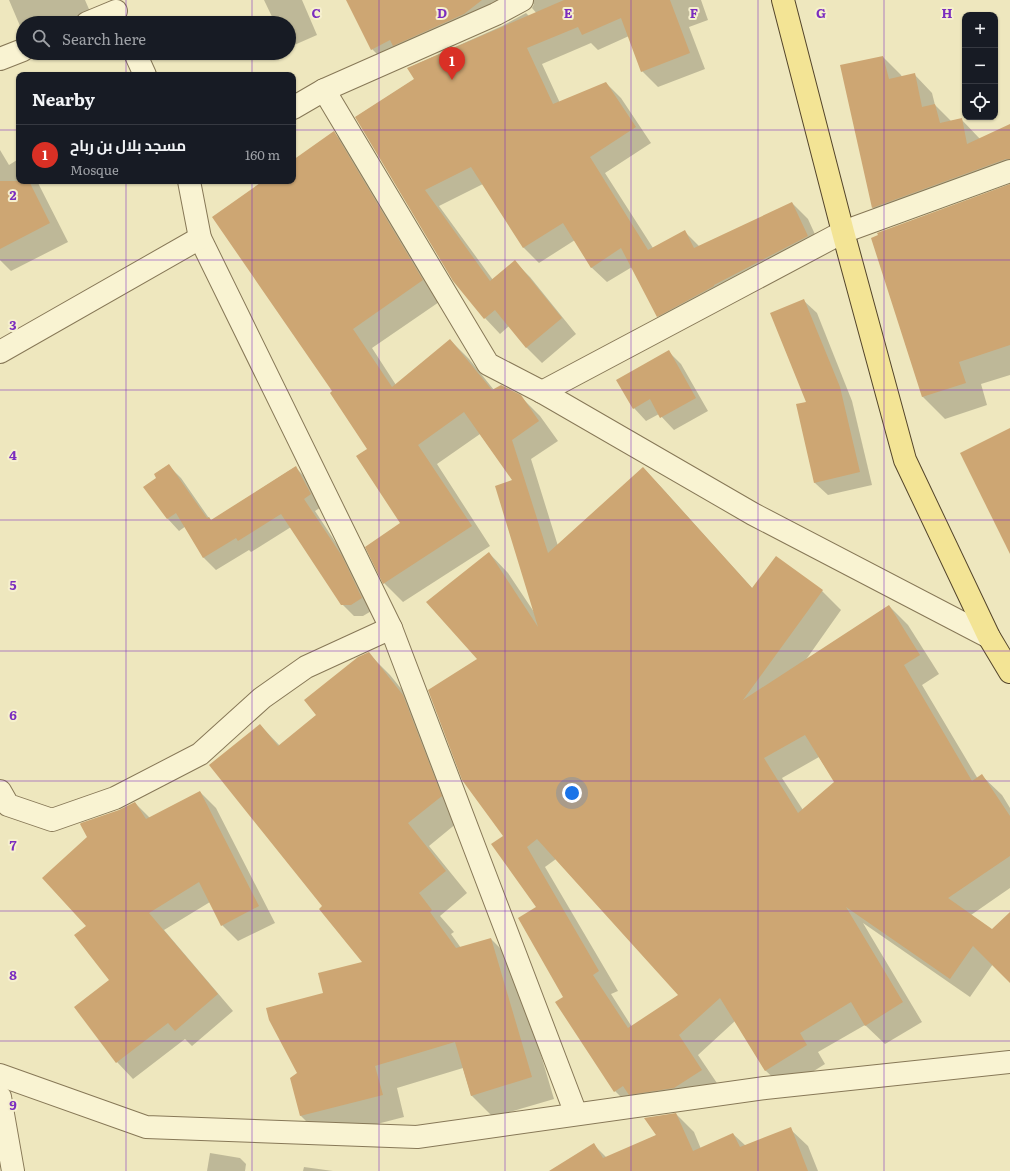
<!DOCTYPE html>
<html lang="en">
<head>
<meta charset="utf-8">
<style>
  :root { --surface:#171b24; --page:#20242c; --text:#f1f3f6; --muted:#9ea1a6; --line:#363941; --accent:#d93025 }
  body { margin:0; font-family:Literata,Cairo,serif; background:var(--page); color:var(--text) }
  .controls { position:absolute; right:12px; top:12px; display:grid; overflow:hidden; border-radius:8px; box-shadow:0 1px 3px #0004 }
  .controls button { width:36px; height:36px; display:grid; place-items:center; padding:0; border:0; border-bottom:1px solid var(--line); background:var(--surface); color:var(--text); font:20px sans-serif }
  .you { position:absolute; left:572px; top:793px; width:14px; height:14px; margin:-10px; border:3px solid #fff; border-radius:50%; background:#1a73e8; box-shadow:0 0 0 6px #1a73e833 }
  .badge { display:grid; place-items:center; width:26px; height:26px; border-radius:50%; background:var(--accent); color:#fff; font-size:13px; font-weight:700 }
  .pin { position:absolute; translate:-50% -33px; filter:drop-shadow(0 1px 2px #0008) }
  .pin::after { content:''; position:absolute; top:21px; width:14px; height:12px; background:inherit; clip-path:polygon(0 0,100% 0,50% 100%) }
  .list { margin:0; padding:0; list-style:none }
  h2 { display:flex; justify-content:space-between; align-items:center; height:52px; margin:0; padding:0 16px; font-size:17px }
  h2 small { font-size:13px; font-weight:400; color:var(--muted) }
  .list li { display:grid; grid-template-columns:26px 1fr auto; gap:12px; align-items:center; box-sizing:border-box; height:60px; padding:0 16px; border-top:1px solid var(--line) }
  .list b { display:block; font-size:15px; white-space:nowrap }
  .list p { margin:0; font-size:13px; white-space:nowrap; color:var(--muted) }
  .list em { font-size:13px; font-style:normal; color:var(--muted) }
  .icon { flex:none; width:22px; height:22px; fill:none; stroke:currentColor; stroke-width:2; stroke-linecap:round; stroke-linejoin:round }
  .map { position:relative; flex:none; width:1010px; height:1171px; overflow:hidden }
  .search { position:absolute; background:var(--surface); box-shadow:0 1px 3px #0004; left:16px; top:16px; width:280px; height:44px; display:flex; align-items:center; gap:10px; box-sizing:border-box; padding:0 14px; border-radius:22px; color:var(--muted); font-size:15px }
  .panel { position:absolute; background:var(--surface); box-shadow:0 1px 3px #0004; left:16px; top:72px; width:280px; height:112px; border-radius:8px }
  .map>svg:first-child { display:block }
  .shadow { fill:#0003; fill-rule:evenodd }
  .building { fill:#cda673; fill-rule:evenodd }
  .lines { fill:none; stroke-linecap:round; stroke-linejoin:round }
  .minor-casing { stroke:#877857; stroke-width:24 }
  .major-casing { stroke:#54452b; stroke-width:24 }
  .minor { stroke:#f9f3d2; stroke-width:22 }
  .major { stroke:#f3e495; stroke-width:22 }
  .grid { fill:none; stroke:#7b2cbf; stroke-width:1; stroke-opacity:0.55 }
  .grid-label { font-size:13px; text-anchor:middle; font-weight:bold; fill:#7b2cbf; stroke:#f6f0ce; stroke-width:4; stroke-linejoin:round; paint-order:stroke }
</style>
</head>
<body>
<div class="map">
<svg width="1010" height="1171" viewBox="0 0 1010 1171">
  <rect width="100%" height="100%" fill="#eee7be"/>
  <g class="shadow">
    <path d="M 9,0 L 85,0 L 95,23 L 23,23 L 23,33 Z"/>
    <path d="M 264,0 L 302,0 L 317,35 L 292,46 L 289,43 L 289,23 L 275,23 Z"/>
    <path d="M 347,0 L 701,0 L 708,20 L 689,27 L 705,69 L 658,87 L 642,71 L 629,36 L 598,50 L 591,43 L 542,64 L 560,103 L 606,83 L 621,98 L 651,143 L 605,173 L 653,248 L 685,232 L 700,247 L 792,203 L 808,219 L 823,252 L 673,332 L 658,316 L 632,267 L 607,282 L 591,267 L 575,240 L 539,263 L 524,248 L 483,184 L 439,206 L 493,280 L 515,262 L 530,277 L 576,334 L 542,363 L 526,347 L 509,326 L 500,334 L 485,318 L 356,117 L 415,79 L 408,68 L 502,26 L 526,13 L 532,19 L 539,16 L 532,8 L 534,4 L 507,18 L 388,65 L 372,49 Z"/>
    <path d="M 40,53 L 58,53 L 48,57 L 44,56 Z"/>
    <path d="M 883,57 L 901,75 L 902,77 L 914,74 L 932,93 L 935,105 L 951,121 L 961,119 L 980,139 L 1010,125 L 1010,178 L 891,226 L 873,208 Z"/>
    <path d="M 334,133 L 353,152 L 442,300 L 372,348 L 396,385 L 450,340 L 469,359 L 494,390 L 520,396 L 540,416 L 558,441 L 531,459 L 558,546 L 643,468 L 662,488 L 753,589 L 822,591 L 841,610 L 805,661 L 889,606 L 908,625 L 939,674 L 922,685 L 978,779 L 982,776 L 1002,795 L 1010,808 L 1010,888 L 971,915 L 992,930 L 1010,927 L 1010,981 L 993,964 L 970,997 L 863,923 L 922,1022 L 885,1044 L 865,1025 L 818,1052 L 825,1064 L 785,1089 L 765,1070 L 735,1021 L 698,1055 L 721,1089 L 634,1110 L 615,1091 L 565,997 L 538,908 L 504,836 L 479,659 L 489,553 L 508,573 L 534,612 L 514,481 L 480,434 L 437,464 L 490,546 L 403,602 L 384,583 L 402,524 L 368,449 L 334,391 L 265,181 L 293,181 L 293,161 ZM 819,757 L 835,782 L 803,810 L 782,778 ZM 556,859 L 679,995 L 632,1027 L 611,994 L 618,991 L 545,867 Z"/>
    <path d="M 0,150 L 9,165 L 17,160 L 19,162 L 19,181 L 37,181 L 68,242 L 11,271 L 0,260 Z"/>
    <path d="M 1010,200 L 1010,375 L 981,384 L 987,405 L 945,419 L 922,396 Z"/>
    <path d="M 804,301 L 817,313 L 852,401 L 872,485 L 828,495 L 815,483 L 807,403 Z"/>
    <path d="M 668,351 L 681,364 L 708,411 L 674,430 L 659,414 L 646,421 L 634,408 Z"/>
    <path d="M 169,466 L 181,478 L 211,521 L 295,467 L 307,479 L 323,506 L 315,511 L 353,569 L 373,610 L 363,616 L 354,616 L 342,604 L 291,527 L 251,552 L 249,550 L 216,570 L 204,558 L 186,526 L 179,531 L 168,519 L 145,487 L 157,478 Z"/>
    <path d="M 368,653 L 390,675 L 425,718 L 463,818 L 429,846 L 467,893 L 440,916 L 454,932 L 451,934 L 461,948 L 491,939 L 513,961 L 554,1099 L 493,1117 L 471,1095 L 463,1068 L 397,1088 L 404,1117 L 323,1138 L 301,1116 L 298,1074 L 325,994 L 363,962 L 323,906 L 260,725 L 280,746 L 317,715 Z"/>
    <path d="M 200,792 L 216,808 L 275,923 L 238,941 L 222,925 L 210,902 L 164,930 L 233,1011 L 192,1046 L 185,1039 L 133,1079 L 117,1062 L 110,981 L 88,926 L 120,811 L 135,803 L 150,818 Z"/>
    <path d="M 676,1114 L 694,1132 L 701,1149 L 733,1134 L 746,1146 L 790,1129 L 808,1146 L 818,1171 L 559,1171 L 594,1145 L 607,1158 L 657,1135 Z"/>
    <path d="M 210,1153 L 240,1158 L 246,1164 L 245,1171 L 207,1171 Z"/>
    <path d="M 304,1167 L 333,1171 L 303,1171 Z"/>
  </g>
  <g class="building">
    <path d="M 346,0 L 482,0 L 464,14 L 393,46 L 390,40 L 371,50 Z"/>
    <path d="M 564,0 L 670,0 L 690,53 L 641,72 L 621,18 L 582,35 L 578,27 L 527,48 L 553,104 L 606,82 L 636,127 L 590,157 L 648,250 L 685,230 L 694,248 L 792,202 L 808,236 L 714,285 L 714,286 L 657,317 L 621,248 L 591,268 L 563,223 L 523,248 L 471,167 L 425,190 L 490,281 L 515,260 L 562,318 L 526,348 L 495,310 L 484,319 L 453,281 L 355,117 L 414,79 L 407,68 Z"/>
    <path d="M 883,56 L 889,79 L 915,73 L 922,107 L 935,104 L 940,123 L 962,118 L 967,144 L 1010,124 L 1010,159 L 1006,159 L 872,208 L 840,65 Z"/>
    <path d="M 334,131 L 423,280 L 353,329 L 392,387 L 450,339 L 492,390 L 501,385 L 521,395 L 539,421 L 512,440 L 548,553 L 643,467 L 752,588 L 776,556 L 823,590 L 743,700 L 889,605 L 920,655 L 904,665 L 972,781 L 982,774 L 1010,816 L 1010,856 L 948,898 L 992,929 L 1010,912 L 1010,983 L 973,946 L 950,979 L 846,907 L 903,1002 L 865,1026 L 851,1002 L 800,1033 L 807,1045 L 765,1071 L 720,998 L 679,1035 L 702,1070 L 674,1088 L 629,1095 L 623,1086 L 614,1092 L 555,1002 L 563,997 L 518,918 L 536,907 L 491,844 L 503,836 L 462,780 L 428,690 L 477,659 L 426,602 L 489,552 L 538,627 L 495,486 L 512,480 L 464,412 L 418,445 L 472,526 L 383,584 L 365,547 L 400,523 L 356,456 L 367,449 L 330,393 L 332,391 L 212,217 L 263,181 L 293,181 L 293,160 ZM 805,735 L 834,782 L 798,813 L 764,758 ZM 537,839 L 678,995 L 628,1028 L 593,975 L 599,971 L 527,847 Z"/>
    <path d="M 0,181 L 29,181 L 50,223 L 0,249 Z"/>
    <path d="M 1010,184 L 1010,345 L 959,362 L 966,383 L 922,397 L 871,238 L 878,235 L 877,233 Z"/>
    <path d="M 804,299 L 840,387 L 860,472 L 814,483 L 796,404 L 806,402 L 770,313 Z"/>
    <path d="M 669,350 L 696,398 L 660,418 L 650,399 L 633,409 L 616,380 Z"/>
    <path d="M 1010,428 L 1010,554 L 960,453 Z"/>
    <path d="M 169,464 L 207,518 L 209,517 L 211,520 L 296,466 L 311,494 L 304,499 L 342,556 L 362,598 L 351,605 L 341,605 L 281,514 L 238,541 L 236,538 L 203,558 L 176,513 L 167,519 L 143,487 L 156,478 L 154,474 Z"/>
    <path d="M 369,652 L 403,695 L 442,796 L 408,823 L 446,871 L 419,893 L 432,910 L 430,912 L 456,948 L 491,938 L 532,1077 L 471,1096 L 455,1042 L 375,1066 L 383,1095 L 300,1116 L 290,1078 L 297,1073 L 269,1020 L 266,1008 L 323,993 L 318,973 L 362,962 L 319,909 L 322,906 L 209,765 L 260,724 L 278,746 L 316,715 L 304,700 L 358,657 Z"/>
    <path d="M 200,791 L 259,906 L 221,926 L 199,882 L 149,913 L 218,994 L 175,1031 L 168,1023 L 116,1063 L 74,1007 L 109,980 L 74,935 L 86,926 L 42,878 L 87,837 L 80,824 L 81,823 L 119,810 L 135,802 L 146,819 Z"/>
    <path d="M 676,1113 L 693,1151 L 733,1133 L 740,1147 L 791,1127 L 808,1171 L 549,1171 L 594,1143 L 603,1158 L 656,1135 L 644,1118 Z"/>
  </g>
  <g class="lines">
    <g class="minor-casing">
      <g id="minor">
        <path d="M 87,23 L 116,11"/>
        <path d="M 135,53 L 145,75"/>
        <path d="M 0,59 L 23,50"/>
        <path d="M 324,90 L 488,364 L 542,392 L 753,514 L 989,637"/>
        <path d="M 293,108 L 324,90 L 496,14 L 522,0"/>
        <path d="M 189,181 L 200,238 L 391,628 L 576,1114"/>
        <path d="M 0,352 L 200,238"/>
        <path d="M 542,392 L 843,232 L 1010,171"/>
        <path d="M 0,791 L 8,805 L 52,820 L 115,798 L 200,754 L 262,698 L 306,667 L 391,628"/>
        <path d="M 0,1075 L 146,1127 L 417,1137 L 765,1088 L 1010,1062"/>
        <path d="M 0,1097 L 13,1171"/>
      </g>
    </g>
    <g class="major-casing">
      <path id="major" d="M 783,0 L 843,232 L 905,460 L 989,637 L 1010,672"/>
    </g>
    <use href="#minor" class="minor"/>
    <use href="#major" class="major"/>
  </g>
  <path class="grid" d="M 126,0 L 126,23M 252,0 L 252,23M 379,0 L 379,1171M 505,0 L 505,1171M 631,0 L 631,1171M 758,0 L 758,1171M 884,0 L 884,1171M 126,53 L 126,75M 252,53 L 252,75M 0,130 L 19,130M 293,130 L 1010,130M 126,181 L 126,1171M 252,181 L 252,1171M 0,260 L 1010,260M 0,390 L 1010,390M 0,520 L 1010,520M 0,651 L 1010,651M 0,781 L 1010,781M 0,911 L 1010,911M 0,1041 L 1010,1041"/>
  <g class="grid-label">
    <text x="316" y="18">C</text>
    <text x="442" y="18">D</text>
    <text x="568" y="18">E</text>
    <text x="694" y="18">F</text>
    <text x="821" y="18">G</text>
    <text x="947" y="18">H</text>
    <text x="13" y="200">2</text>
    <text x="13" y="330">3</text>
    <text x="13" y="460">4</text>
    <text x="13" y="590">5</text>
    <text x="13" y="720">6</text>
    <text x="13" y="850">7</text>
    <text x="13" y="980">8</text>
    <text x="13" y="1110">9</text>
  </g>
</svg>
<div class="controls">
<button>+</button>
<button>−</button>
<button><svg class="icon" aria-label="locate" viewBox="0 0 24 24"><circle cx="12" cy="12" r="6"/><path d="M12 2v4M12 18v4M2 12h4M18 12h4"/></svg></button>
</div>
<div class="you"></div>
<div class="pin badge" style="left:452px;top:80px">1</div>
<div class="search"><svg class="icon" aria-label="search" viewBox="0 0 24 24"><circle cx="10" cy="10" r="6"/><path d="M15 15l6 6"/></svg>Search here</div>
<section class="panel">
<h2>Nearby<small></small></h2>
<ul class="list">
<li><span class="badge">1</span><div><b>مسجد بلال بن رباح</b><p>Mosque</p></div><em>160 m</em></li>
</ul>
</section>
</div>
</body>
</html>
